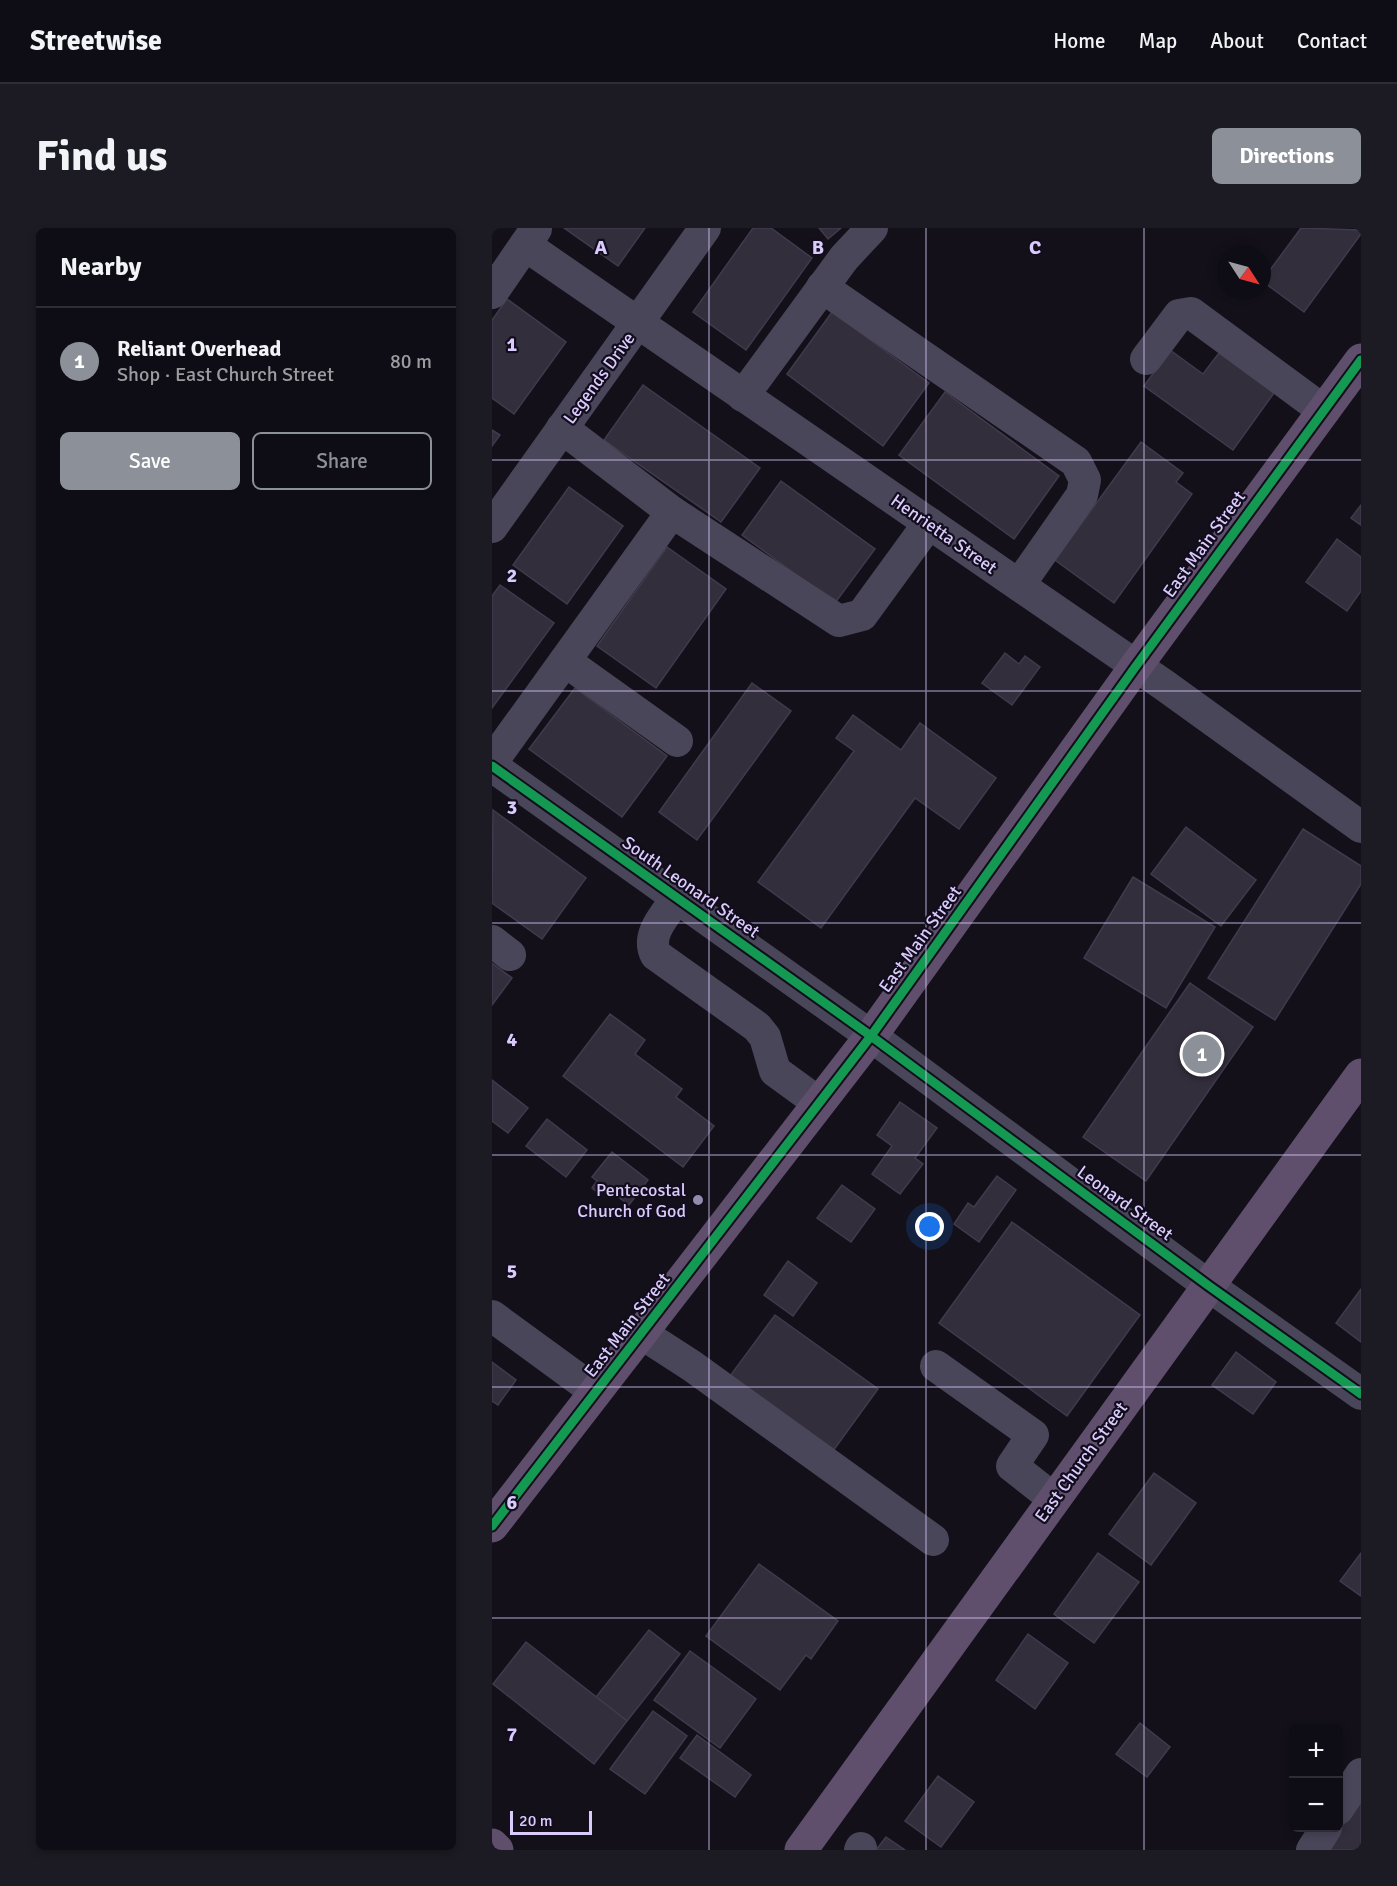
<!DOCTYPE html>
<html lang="en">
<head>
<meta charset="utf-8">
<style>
  :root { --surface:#0e0c14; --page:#1c1a22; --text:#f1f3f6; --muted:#9b9ba0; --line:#2e2c34; --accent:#8c9099 }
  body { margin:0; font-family:Signika,sans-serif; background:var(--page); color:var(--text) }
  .controls { position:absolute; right:18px; bottom:18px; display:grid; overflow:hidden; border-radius:9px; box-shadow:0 3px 9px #0003 }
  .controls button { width:54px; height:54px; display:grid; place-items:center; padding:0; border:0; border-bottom:2px solid var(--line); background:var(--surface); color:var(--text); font:30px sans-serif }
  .compass { position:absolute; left:725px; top:18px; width:54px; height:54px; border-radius:50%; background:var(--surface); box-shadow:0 3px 9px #0003; rotate:126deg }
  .scale { position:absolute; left:18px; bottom:15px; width:82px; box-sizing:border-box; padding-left:6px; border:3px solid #dacbfc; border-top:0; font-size:16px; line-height:21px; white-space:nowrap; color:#dacbfc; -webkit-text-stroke:4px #120d1d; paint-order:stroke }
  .you { position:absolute; left:438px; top:999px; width:21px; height:21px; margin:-15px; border:4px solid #fff; border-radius:50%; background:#1a73e8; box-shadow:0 0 0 9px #1a73e833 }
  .badge { display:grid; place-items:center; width:39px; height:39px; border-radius:50%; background:var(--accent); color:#fff; font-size:20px; font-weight:700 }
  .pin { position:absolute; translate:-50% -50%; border:3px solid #fff; box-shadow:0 2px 6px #0006 }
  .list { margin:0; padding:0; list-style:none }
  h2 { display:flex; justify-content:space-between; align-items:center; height:78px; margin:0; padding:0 24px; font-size:26px }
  h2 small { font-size:20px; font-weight:400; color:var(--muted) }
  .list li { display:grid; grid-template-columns:39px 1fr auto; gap:18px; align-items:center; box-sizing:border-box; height:108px; padding:0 24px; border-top:2px solid var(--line) }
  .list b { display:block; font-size:22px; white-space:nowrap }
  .list p { margin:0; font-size:20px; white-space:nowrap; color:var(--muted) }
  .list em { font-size:20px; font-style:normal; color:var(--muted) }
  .actions { display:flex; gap:12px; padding:18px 24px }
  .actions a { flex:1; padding:14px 0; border:2px solid var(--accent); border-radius:9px; text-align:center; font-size:21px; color:var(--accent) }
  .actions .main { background:var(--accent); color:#fff }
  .map { position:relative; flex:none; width:869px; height:1622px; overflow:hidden; border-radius:9px }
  header { display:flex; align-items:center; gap:36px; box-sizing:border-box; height:84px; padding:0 30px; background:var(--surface); border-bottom:2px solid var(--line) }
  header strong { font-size:28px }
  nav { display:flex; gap:33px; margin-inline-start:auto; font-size:21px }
  .intro { display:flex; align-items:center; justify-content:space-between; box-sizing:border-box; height:144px; padding:0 36px }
  h1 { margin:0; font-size:42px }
  .button { padding:15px 27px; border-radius:9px; background:var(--accent); color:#fff; font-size:21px; font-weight:700 }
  main { display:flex; gap:36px; padding:0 36px }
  aside { flex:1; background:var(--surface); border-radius:9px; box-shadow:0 3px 9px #0003 }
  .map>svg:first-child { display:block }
  .building { fill:#332e3c; stroke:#413a4d; stroke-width:1.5 }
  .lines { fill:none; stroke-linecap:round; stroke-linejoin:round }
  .minor { stroke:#4a465a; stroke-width:32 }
  .major { stroke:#5f4f6c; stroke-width:33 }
  .cycleway-casing { stroke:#120d1d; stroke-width:13 }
  .cycleway { stroke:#139951; stroke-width:9 }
  .grid { fill:none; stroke:#dacbfc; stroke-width:1.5; stroke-opacity:0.55 }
  .poi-dot { fill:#948aad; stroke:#120d1d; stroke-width:2 }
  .labels { text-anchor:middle; stroke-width:4.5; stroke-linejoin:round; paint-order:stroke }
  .street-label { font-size:18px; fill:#dacbfc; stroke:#120d1d }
  .poi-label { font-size:18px; fill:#dacbfc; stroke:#120d1d; text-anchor:end }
  .grid-label { font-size:20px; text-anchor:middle; font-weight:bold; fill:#dacbfc; stroke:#120d1d; stroke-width:4.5; stroke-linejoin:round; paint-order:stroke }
</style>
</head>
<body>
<header>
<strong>Streetwise</strong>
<nav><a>Home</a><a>Map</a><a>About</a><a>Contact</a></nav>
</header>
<div class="intro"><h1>Find us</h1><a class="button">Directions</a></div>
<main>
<aside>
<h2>Nearby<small></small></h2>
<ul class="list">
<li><span class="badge">1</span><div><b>Reliant Overhead</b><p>Shop · East Church Street</p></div><em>80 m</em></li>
</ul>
<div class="actions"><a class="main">Save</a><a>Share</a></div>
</aside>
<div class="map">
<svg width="869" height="1622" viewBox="0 0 869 1622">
  <rect width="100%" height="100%" fill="#13101a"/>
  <g class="building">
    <path d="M 72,0 L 153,0 L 126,38 Z"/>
    <path d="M 261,0 L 279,0 L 320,30 L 254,122 L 201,84 Z"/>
    <path d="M 327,0 L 349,0 L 336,11 Z"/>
    <path d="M 809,0 L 869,2 L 869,6 L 812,84 L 770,53 Z"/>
    <path d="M 15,71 L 74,114 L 22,186 L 0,170 L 0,92 Z"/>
    <path d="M 340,84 L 437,155 L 391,218 L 295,146 Z"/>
    <path d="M 678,122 L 711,146 L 727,125 L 782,165 L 741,222 L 652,158 Z"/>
    <path d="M 151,157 L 268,240 L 229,294 L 112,212 Z"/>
    <path d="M 453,164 L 567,248 L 522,311 L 407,227 Z"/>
    <path d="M 0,202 L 8,207 L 0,218 Z"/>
    <path d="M 649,214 L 691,245 L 684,254 L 700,266 L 622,375 L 563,332 Z"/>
    <path d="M 289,253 L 383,321 L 343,375 L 250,307 Z"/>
    <path d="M 77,259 L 131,298 L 75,376 L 21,337 Z"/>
    <path d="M 869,277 L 869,297 L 859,290 Z"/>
    <path d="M 845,311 L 869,329 L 869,363 L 855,383 L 814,354 Z"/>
    <path d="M 175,319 L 234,361 L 164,460 L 105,418 Z"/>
    <path d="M 8,357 L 62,395 L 0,480 L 0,368 Z"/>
    <path d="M 513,425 L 527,436 L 533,428 L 548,439 L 520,477 L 490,455 Z"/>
    <path d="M 260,455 L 299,483 L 205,612 L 167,584 Z"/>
    <path d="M 83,460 L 175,528 L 130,589 L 37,521 Z"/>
    <path d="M 361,487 L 409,522 L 428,495 L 504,550 L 467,601 L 423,570 L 329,700 L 266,654 L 362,523 L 344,510 Z"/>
    <path d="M 1,582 L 94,650 L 50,711 L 0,675 Z"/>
    <path d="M 694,599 L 764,652 L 729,698 L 659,646 Z"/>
    <path d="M 811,601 L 869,638 L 869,656 L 783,792 L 716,750 Z"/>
    <path d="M 641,649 L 723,699 L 674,780 L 592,730 Z"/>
    <path d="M 0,735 L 20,750 L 0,777 Z"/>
    <path d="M 698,755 L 761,799 L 654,953 L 591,909 Z"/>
    <path d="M 118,786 L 153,812 L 143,826 L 190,861 L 184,869 L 222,898 L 191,939 L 71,848 Z"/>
    <path d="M 0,852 L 36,880 L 16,905 L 0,893 Z"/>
    <path d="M 408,874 L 445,900 L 423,930 L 431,936 L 408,966 L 380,946 L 400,918 L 385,907 Z"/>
    <path d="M 55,891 L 95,922 L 74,949 L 34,918 Z"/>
    <path d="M 120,924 L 156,952 L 137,977 L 113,959 L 107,966 L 100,960 L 105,953 L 100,949 Z"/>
    <path d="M 505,948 L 524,962 L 487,1014 L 462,996 L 476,975 L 482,979 Z"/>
    <path d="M 350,957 L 383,981 L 359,1014 L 325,990 Z"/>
    <path d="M 520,994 L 648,1087 L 575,1188 L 447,1095 Z"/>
    <path d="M 296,1033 L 325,1055 L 301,1088 L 272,1067 Z"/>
    <path d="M 869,1061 L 869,1114 L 844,1095 Z"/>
    <path d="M 283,1087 L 386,1161 L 341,1223 L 238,1148 Z"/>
    <path d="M 744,1124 L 784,1154 L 761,1186 L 720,1157 Z"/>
    <path d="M 0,1134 L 24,1152 L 6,1177 L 0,1173 Z"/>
    <path d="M 662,1245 L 704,1275 L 659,1337 L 617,1306 Z"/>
    <path d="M 606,1325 L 647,1354 L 602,1415 L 562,1386 Z"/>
    <path d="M 869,1325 L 869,1368 L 848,1353 Z"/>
    <path d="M 267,1336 L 346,1393 L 319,1431 L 314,1427 L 288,1462 L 214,1408 Z"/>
    <path d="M 157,1402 L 188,1426 L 135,1493 L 104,1469 Z"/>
    <path d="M 536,1406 L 576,1435 L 543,1481 L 504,1452 Z"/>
    <path d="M 34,1414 L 135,1493 L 102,1536 L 1,1456 Z"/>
    <path d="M 198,1423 L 264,1471 L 228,1520 L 162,1472 Z"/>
    <path d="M 161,1483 L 195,1508 L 153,1566 L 118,1541 Z"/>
    <path d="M 648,1495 L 678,1519 L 655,1549 L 624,1526 Z"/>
    <path d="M 205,1507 L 259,1547 L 243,1569 L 188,1530 Z"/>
    <path d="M 446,1548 L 482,1574 L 449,1619 L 413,1593 Z"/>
    <path d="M 869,1572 L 869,1622 L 833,1622 Z"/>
    <path d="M 394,1609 L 413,1622 L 384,1622 Z"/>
  </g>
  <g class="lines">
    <g class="minor">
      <path d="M 33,17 L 672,457 L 869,599"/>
      <path d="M 330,59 L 584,234 L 593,252 L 590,267 L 527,357"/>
      <path d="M 0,65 L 44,1"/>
      <path d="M 654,131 L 687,87 L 699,85 L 832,183"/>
      <path d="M 251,168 L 352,30 L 380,0"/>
      <path d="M 70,200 L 180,284"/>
      <path d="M 0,299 L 213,0"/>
      <path d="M 73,433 L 185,513"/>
      <path d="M 0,534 L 180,284 L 347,393 L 370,387 L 437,295"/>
      <path d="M 0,538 L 379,808 L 717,1058 L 869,1166"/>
      <path d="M 185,670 C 174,686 153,707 164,727 L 265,799 L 273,809 L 283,843 L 327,875"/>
      <path d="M 0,713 L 18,727"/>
      <path d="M 0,1088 L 104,1164"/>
      <path d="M 149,1105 L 200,1138 L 441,1312"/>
      <path d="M 444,1138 L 541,1207 L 520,1238 L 562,1271"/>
      <path d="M 846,1581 L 869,1546"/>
      <path d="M 368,1622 L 369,1620"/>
      <path d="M 820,1622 L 834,1600"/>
    </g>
    <g class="major">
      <path d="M 0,1298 L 379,808 L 644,438 L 869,132"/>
      <path d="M 0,1617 L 5,1622"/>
      <path d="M 309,1622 L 869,847"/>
    </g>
    <g class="cycleway-casing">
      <g id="cycleway">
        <path d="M 0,538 L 379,808 L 717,1058 L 869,1166"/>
        <path d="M 0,1298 L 379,808 L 644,438 L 869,132"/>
      </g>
    </g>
    <use href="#cycleway" class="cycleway"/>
  </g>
  <path class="grid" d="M 217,0 L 217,1622M 434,0 L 434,1622M 652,0 L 652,1622M 0,232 L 869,232M 0,463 L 869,463M 0,695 L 869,695M 0,927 L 869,927M 0,1159 L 869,1159M 0,1390 L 869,1390"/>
  <circle class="poi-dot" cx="206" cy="972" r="6"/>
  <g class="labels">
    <g class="street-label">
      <text transform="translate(107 150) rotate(-54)" y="6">Legends Drive</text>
      <text transform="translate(452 306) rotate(35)" y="6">Henrietta Street</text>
      <text transform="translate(712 316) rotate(-54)" y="6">East Main Street</text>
      <text transform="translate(199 659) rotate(35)" y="6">South Leonard Street</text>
      <text transform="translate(428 711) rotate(-54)" y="6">East Main Street</text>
      <text transform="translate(633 975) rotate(36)" y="6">Leonard Street</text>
      <text transform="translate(135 1097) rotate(-52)" y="6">East Main Street</text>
      <text transform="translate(589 1234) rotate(-54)" y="6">East Church Street</text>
    </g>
    <g class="poi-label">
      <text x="194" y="968">Pentecostal<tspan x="194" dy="21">Church of God</tspan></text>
    </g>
  </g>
  <g class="grid-label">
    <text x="109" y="26">A</text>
    <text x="326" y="26">B</text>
    <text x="543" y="26">C</text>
    <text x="20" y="123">1</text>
    <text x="20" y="354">2</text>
    <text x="20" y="586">3</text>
    <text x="20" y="818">4</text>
    <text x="20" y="1050">5</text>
    <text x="20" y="1281">6</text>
    <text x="20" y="1513">7</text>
  </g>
</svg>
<div class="controls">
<button>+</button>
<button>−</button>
</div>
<svg class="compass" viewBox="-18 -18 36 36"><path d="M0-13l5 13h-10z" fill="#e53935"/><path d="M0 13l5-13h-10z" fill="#9b9ba0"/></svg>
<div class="scale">20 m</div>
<div class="you"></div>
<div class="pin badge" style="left:710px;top:826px">1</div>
</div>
</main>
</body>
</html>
